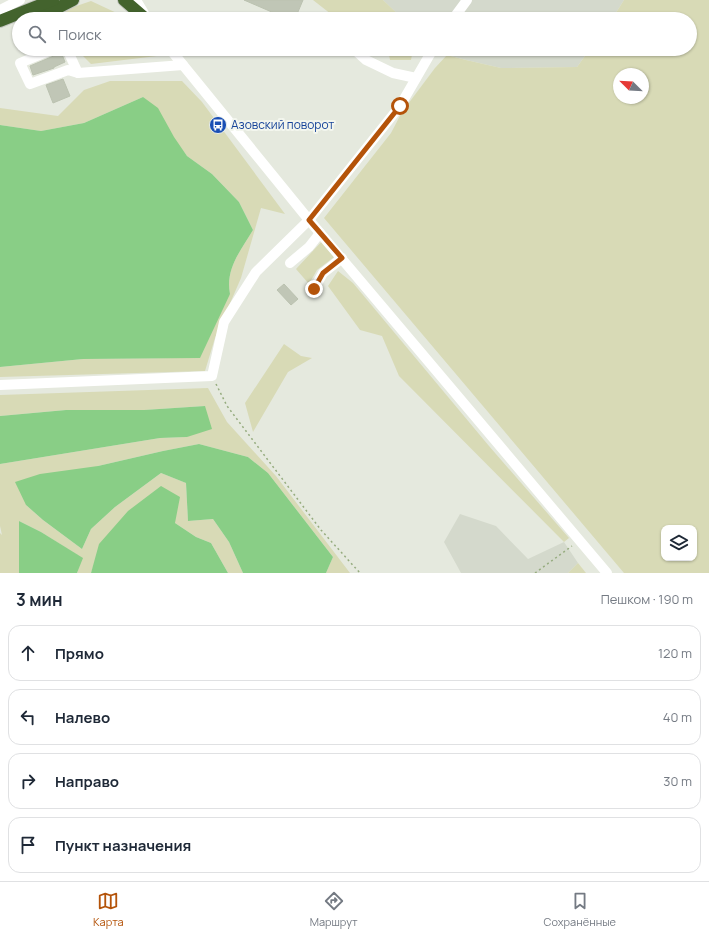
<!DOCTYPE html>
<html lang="ru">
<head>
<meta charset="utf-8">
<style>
  :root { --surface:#fff; --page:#f6f6f7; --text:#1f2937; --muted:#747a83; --line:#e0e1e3; --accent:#b45309 }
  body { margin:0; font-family:Manrope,sans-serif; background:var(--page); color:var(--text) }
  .controls { position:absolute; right:12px; bottom:12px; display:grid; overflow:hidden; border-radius:8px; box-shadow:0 1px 3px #0004 }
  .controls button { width:36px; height:36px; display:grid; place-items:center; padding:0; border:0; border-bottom:1px solid var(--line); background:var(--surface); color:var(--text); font:20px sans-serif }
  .compass { position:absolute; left:613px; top:68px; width:36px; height:36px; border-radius:50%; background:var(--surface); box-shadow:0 1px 3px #0004; rotate:294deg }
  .stop { position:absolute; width:12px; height:12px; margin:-9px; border:3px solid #b45309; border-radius:50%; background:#fff }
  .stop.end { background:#b45309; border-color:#fff; box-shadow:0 1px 4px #0008 }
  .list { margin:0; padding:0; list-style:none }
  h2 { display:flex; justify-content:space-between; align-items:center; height:52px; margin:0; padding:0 16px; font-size:17px }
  h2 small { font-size:13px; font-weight:400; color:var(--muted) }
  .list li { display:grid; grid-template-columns:26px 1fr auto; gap:12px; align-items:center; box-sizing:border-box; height:56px; margin:0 8px 8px; padding:0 8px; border:1px solid var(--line); border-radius:12px }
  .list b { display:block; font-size:15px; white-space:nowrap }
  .list em { font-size:13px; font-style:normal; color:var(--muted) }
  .icon { flex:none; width:22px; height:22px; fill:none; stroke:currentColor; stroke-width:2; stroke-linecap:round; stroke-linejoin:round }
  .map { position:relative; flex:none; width:709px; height:573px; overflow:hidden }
  .search { position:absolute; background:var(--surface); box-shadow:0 1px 3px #0004; left:12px; right:12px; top:12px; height:44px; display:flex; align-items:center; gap:10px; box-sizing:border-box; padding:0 14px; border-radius:22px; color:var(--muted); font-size:15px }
  .sheet { height:308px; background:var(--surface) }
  nav { display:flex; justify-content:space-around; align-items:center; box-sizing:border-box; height:56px; border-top:1px solid var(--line); background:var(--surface); font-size:11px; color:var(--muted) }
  nav a { display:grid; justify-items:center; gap:2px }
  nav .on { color:var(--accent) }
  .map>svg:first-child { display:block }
  .built { fill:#d4d9cc }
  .green { fill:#d8dab6; fill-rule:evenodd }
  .water { fill:#89ce86 }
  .building { fill:#c0c6b6; stroke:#bbc2b0 }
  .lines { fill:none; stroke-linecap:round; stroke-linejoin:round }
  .highway-casing { stroke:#c4c7c1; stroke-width:14 }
  .path { stroke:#96ac7f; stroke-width:1.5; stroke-dasharray:2 3; stroke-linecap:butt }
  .minor { stroke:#fff; stroke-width:10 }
  .highway { stroke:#43632d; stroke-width:12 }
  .route { stroke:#b45309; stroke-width:5 }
  .labels { text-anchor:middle; stroke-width:4; stroke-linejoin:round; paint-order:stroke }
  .transit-label { font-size:12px; fill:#164399; stroke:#f3f6ee; text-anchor:start }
</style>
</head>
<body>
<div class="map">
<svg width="709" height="573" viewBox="0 0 709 573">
  <rect width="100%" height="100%" fill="#e5e9de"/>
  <g class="built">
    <path d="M 383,0 L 624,0 L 612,19 L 403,19 Z"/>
    <path d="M 440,49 L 590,49 L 577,67 L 501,68 L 466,60 L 447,55 Z"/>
    <path d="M 460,514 L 496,526 L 528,559 L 564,542 L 578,563 L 568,573 L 461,573 L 444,542 Z"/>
  </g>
  <g class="green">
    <path d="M 313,0 L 383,0 L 403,19 L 351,19 L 343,14 L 336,18 Z"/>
    <path d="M 624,0 L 709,0 L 709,573 L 624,573 L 324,218 L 391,133 L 402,112 L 435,68 L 447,55 L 466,60 L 501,68 L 577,67 L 590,49 L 690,49 L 690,19 L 612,19 ZM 619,74 L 643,74 L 643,98 L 619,98 ZM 664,528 L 694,528 L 694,558 L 664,558 Z"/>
    <path d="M 91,1 L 121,15 L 125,19 L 49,19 L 62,11 Z"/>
    <path d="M 76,49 L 151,49 L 157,56 L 91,64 Z"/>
    <path d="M 388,49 L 413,49 L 411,60 L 390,60 Z"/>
    <path d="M 110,81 L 182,81 L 202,102 L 285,214 L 261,208 L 241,278 L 215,338 L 205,371 L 0,377 L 0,367 L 83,359 L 173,358 L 230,294 C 225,269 241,250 253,230 L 239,202 L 212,174 L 187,156 L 143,97 L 84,123 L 41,131 L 0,125 L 0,108 L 58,116 L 84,90 Z"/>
    <path d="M 325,238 L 338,254 L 317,270 L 309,284 L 296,269 Z"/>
    <path d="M 338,271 L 353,283 L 489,446 L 569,538 L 564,542 L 399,376 L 382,336 L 360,330 L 328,286 Z"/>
    <path d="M 284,344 L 301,356 L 312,358 L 288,372 L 253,432 L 245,403 Z"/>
    <path d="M 208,388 L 227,422 L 276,476 L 350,573 L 326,573 L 333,557 L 268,473 L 248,457 L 199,444 L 163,451 L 98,466 L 26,505 L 43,520 L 82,549 L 91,529 L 115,507 L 161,473 L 186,483 L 188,521 L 213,519 L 229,542 L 243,573 L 228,573 L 211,543 L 196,537 L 175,523 L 95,561 L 91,573 L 77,573 L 82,558 L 41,532 L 19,521 L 19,573 L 0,573 L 0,533 L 2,535 L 0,526 L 0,464 L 160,438 L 187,437 L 205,406 L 144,410 L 66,410 L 0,416 L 0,395 Z"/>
    <path d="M 578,563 L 586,573 L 568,573 Z"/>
  </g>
  <g class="water">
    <path d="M 143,97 L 158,108 L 174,137 L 187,156 L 212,174 L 239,202 L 253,230 C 241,250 225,269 230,294 L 200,358 L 83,359 L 0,367 L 0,125 L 41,131 L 84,123 Z"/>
    <path d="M 205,406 L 212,429 L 187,437 L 160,438 L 0,464 L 0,416 L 66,410 L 144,410 Z"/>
    <path d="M 199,444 L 248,457 L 268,473 L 333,557 L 326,573 L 243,573 L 229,542 L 213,519 L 188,521 L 186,483 L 161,473 L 115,507 L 91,529 L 82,549 L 43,520 L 26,505 L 15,482 L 40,474 L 98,466 L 163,451 Z"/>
    <path d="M 161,486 L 180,497 L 175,523 L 196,537 L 211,543 L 228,573 L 91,573 L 99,544 L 128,511 Z"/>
    <path d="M 19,521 L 41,532 L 83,558 L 77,573 L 19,573 Z"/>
  </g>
  <g class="building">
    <path d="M 244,0 L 303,0 L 295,19 L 288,19 Z"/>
    <path d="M 61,52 L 65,62 L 54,67 L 54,68 L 33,75 L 30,66 L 56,55 Z"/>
    <path d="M 63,79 L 70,96 L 53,103 L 46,85 Z"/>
    <path d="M 284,284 L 298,299 L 291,305 L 277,290 Z"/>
  </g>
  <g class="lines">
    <g class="highway-casing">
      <g id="highway">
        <path d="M 124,0 L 146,19"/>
        <path d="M 29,19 L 46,14 L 73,0"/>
        <path d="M 0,21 L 53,0"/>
      </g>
    </g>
    <g class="path">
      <path d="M 216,384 L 227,406 L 321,530 L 360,573"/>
      <path d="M 535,573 L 572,546"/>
    </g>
    <g class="minor">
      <path d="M 136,0 L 145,15"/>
      <path d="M 0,10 L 20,0"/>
      <path d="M 453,19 L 467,0"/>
      <path d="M 54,49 L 20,63 L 30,84 L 68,70 L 78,73 L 183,65"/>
      <path d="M 67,49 L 78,73"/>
      <path d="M 170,49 L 309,220 L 607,573"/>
      <path d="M 354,49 L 366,60 L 393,73 L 416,78"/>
      <path d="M 290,263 L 309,247 L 320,233"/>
      <path d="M 314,289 L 323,273 L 342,258"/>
      <path d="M 0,385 L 212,376 L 224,322 L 256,272 L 309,220 L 400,106 L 433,49"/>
    </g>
    <use href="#highway" class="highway"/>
  </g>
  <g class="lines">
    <path class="route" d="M 314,289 L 323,273 L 342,258 L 309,220 L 400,106"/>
  </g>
  <defs>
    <g id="bus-disc" transform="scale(0.9)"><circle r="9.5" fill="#1a4fb4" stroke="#f3f6ee"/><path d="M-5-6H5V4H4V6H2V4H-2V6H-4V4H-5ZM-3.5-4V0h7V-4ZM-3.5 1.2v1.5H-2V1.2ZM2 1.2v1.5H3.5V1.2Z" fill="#fff"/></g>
  </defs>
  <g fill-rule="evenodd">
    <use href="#bus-disc" x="218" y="125"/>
  </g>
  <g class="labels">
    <g class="transit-label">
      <text x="231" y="129">Азовский поворот</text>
    </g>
  </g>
</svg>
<div class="controls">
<button><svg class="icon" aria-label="layers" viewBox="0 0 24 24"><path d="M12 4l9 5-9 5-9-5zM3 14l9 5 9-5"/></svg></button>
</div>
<svg class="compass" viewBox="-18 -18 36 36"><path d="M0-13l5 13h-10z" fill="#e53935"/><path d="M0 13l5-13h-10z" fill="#747a83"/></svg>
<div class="stop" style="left:400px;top:106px"></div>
<div class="stop end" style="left:314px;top:289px"></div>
<div class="search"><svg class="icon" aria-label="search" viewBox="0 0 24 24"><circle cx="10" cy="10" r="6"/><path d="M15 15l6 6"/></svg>Поиск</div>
</div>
<section class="sheet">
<h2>3 мин<small>Пешком · 190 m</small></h2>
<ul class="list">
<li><svg class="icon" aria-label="ahead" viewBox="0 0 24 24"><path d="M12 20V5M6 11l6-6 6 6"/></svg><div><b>Прямо</b></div><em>120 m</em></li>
<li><svg class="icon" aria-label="left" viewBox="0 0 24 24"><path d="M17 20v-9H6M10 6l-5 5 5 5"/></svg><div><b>Налево</b></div><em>40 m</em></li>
<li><svg class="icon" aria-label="right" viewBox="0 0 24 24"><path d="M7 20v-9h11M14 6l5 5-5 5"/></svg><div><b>Направо</b></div><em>30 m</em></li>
<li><svg class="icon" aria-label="arrive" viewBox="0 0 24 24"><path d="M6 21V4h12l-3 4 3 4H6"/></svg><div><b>Пункт назначения</b></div></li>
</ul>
</section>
<nav>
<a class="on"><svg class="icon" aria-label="map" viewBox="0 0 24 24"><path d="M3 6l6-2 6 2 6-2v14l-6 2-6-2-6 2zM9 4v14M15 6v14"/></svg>Карта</a>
<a><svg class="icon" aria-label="directions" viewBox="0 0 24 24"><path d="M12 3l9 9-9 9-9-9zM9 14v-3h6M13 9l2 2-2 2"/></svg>Маршрут</a>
<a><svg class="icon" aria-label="saved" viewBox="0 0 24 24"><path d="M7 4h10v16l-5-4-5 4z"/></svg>Сохранённые</a>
</nav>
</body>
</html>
